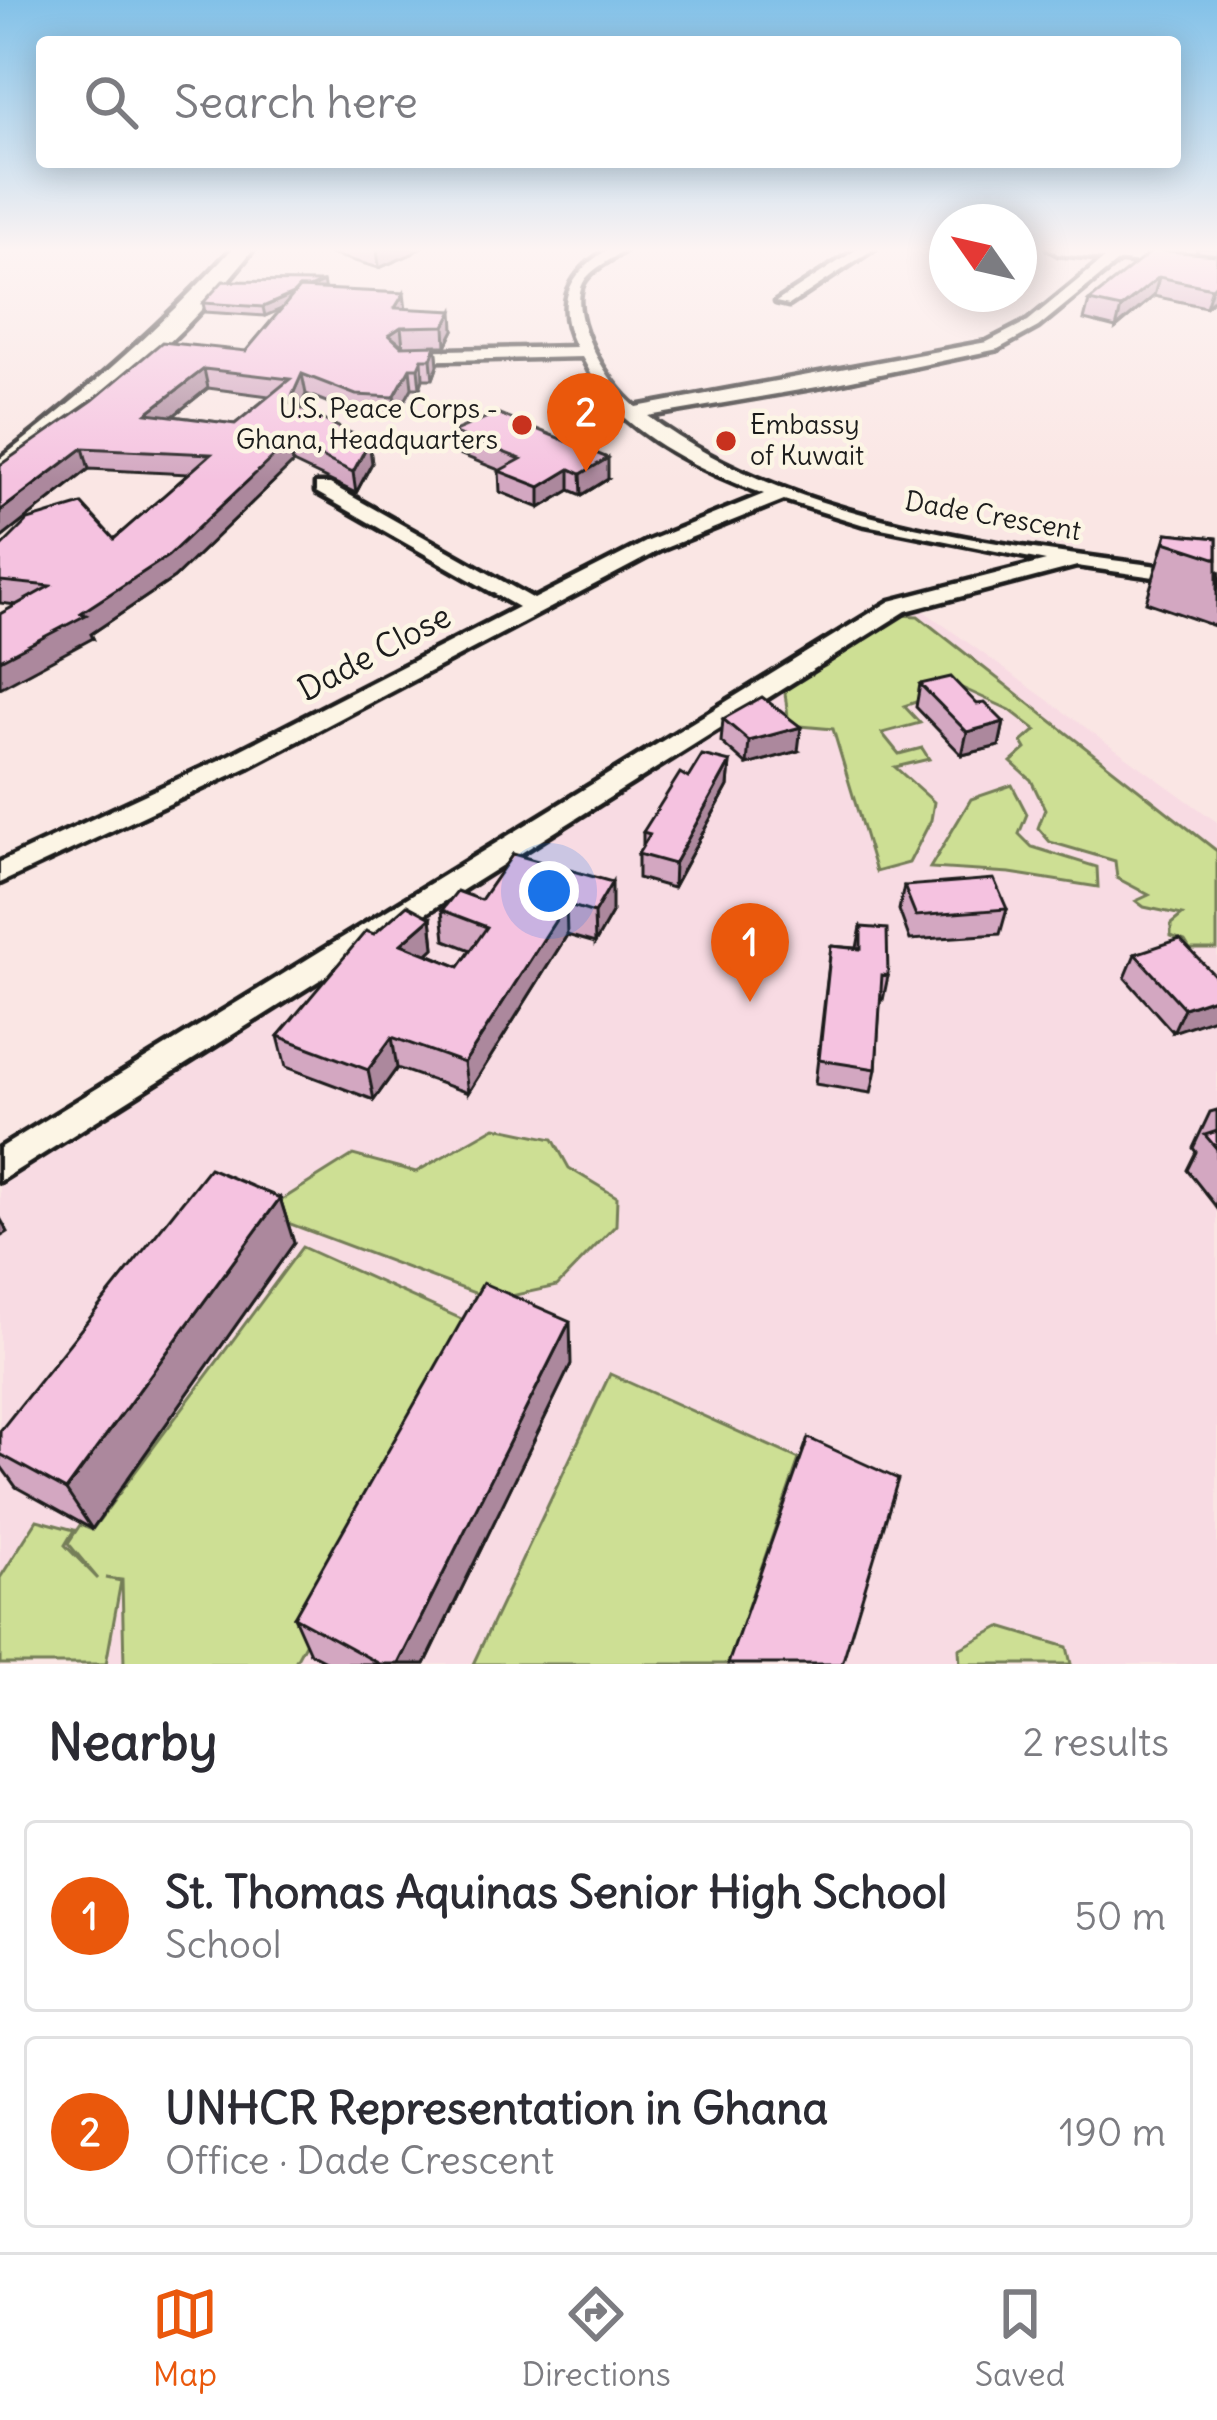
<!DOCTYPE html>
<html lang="en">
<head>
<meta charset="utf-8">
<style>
  :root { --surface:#fff; --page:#f2f2f3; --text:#2b2b33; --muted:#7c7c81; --line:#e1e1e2; --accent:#ea580c }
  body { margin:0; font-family:Delius,sans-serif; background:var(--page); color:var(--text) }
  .compass { position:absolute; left:929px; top:204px; width:108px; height:108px; border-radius:50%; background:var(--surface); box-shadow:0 6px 30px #0003; rotate:304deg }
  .you { position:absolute; left:549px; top:891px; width:42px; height:42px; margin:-30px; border:9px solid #fff; border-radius:50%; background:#1a73e8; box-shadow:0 0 0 18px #1a73e833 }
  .badge { display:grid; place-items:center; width:78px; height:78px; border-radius:50%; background:var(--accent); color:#fff; font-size:39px; font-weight:700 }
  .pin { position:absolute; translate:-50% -99px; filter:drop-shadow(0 3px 6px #0008) }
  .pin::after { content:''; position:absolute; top:63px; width:42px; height:36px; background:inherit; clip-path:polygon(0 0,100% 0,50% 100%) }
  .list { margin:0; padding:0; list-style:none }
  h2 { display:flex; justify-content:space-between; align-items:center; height:156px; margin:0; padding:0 48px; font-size:51px }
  h2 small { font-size:39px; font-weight:400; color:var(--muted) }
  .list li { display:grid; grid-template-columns:78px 1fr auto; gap:36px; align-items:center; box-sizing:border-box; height:192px; margin:0 24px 24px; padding:0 24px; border:3px solid var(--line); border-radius:12px }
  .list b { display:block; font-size:45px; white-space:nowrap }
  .list p { margin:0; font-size:39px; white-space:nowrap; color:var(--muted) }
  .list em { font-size:39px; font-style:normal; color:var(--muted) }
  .icon { flex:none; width:66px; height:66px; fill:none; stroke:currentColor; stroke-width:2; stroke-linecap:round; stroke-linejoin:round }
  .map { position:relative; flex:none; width:1217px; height:1664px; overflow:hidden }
  .search { position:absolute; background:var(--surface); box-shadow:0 6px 30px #0003; left:36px; right:36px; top:36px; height:132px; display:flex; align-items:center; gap:30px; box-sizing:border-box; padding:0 42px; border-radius:12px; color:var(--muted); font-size:45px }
  .sheet { height:588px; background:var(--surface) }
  nav { display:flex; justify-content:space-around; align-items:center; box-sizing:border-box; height:168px; border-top:3px solid var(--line); background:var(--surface); font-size:33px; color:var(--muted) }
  nav a { display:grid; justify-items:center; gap:6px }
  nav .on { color:var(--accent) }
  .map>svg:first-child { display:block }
  .built { fill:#f8dbe3 }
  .green { fill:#cddf94; stroke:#747e58; stroke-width:3 }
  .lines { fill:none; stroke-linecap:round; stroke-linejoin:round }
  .street-casing { stroke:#1c1c1c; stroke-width:9 }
  .secondary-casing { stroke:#1c1c1c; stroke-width:9 }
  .street { fill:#fcf5e5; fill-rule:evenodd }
  .secondary { fill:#fcf5e5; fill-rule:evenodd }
  .wall { fill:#d3a7c1; stroke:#1c1c1c; stroke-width:3; fill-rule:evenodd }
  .shaded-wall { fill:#ac889d; stroke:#1c1c1c; stroke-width:3 }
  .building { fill:#f5c2e0; stroke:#1c1c1c; stroke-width:3; fill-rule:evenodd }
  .poi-dot { fill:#c8321e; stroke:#fcf5e5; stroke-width:4.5 }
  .labels { text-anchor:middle; stroke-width:9; stroke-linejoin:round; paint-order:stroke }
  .far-poi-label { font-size:27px; fill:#1c1c1c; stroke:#fcf5e5; text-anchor:end }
  .far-street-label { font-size:27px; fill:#1c1c1c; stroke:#fcf5e5 }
  .street-label { font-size:33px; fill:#1c1c1c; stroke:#fcf5e5 }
</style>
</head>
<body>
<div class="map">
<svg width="1217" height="1664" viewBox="0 0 1217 1664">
  <rect width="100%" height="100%" fill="#fae6e4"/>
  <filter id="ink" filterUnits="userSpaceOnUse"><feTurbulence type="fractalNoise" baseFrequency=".00833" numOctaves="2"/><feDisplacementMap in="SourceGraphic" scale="24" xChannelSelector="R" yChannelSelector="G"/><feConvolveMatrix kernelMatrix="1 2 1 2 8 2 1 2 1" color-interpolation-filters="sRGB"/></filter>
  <g filter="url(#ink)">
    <path class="built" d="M 917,606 L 1217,822 L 1217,1664 L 0,1664 L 0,1182 L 885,616 Z"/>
    <g class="green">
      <path d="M 897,615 L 918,616 L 1217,851 L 1217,949 L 1190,949 L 1185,941 L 1171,936 L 1171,924 L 1182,915 L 1144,907 L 1136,901 L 1149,895 L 1117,878 L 1115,861 L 1050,842 L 1038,828 L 1045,809 L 1031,780 L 1011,762 L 1026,749 L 1022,742 L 1036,730 L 1010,710 L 960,687 L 904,706 L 920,723 L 882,733 L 899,754 L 922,748 L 929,759 L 895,767 L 934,802 L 931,820 L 909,863 L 876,872 L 833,729 L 789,725 L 784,685 L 825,666 Z"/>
      <path d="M 1012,785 L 1027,814 L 1019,834 L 1032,847 L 1097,867 L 1098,887 L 1010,873 L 930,868 L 971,799 Z"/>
      <path d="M 495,1127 L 553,1139 L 569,1168 L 617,1197 L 616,1225 L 557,1286 L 493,1300 L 261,1213 L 353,1155 L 416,1172 Z"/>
      <path d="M 302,1247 L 479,1327 L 294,1664 L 124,1664 L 122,1580 L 106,1578 L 121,1581 L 106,1664 L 0,1664 L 0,1578 L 37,1520 L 74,1530 L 65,1545 L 98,1579 L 68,1543 L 80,1525 L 92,1530 Z"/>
      <path d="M 610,1374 L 799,1459 L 728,1664 L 473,1664 Z"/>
      <path d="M 1000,1627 L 1067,1647 L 1071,1664 L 960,1664 L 959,1649 Z"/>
    </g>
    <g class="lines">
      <g class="street-casing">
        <g id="street">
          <path d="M 610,248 L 627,248 C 614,259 592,267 583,283 C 566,317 610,387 636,407 L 987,342 L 1028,321 L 1111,253 L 1121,253 L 1121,259 L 1038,327 L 998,349 L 823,386 L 648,416 C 802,531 1032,548 1217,574 L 1217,586 L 1077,566 L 906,611 L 0,1181 L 0,1148 L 890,601 L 1046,561 L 861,524 L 784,500 L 660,550 L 248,767 L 0,883 L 0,862 L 230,755 L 518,607 L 316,492 L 316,484 L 330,484 L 534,599 L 646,542 L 764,494 C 712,475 650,446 611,405 C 599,392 591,372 582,357 L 403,361 L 395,356 L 403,351 L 576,347 C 553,302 570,272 610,248 Z"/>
          <path d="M 859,248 L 875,248 L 789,305 L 776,302 Z"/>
        </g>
      </g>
      <g class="secondary-casing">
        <g id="secondary">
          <path d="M 233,248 L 254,248 C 185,338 98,408 10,478 L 0,480 L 0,459 C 84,394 161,327 233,248 Z"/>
          <path d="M 1048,248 L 1114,248 L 1217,259 L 1217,271 L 1058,254 Z"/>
        </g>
      </g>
      <use href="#street" class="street"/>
      <use href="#secondary" class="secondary"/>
    </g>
    <g class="wall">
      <path d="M 329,248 L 420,248 L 412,254 L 379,268 L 330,254 Z"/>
      <path d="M 1197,248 L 1217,248 L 1217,255 L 1196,252 Z"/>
      <path d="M 1217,256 L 1217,296 L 1206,307 L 1154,296 L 1116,328 L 1084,320 L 1089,301 Z"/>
      <path d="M 323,282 L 324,289 L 406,309 L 454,330 L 446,346 L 436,346 L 438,365 L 433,379 L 423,379 L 420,388 L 412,388 L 396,417 L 359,415 L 306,394 L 299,408 L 369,442 L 372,463 L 356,493 L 293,463 L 174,578 L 91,634 L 93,638 L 16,605 L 0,603 L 0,548 L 114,539 L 189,474 L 89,469 L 0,539 L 93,400 L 246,351 L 281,309 L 265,316 L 205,312 L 203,303 ZM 208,388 L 269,396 L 235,424 L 173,416 Z"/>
      <path d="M 452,432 L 608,479 L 582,495 L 570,490 L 540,508 L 500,492 L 499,470 L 454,452 Z"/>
      <path d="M 1167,533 L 1217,538 L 1217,627 L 1146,602 Z"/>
      <path d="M 920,684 L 977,704 L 1004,722 L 999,746 L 962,755 L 916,707 Z"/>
      <path d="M 723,719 L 798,751 L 747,765 L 721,742 Z"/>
      <path d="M 730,762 L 728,786 L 673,888 L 638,878 L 638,854 L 643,847 L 643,832 L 688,778 Z"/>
      <path d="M 513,854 L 612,913 L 595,943 L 567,935 L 468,1093 L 397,1068 L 374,1100 L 286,1067 L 278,1036 L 374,934 L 431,918 L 434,948 L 428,954 L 459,967 L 471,950 L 445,940 L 442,910 L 481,900 Z"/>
      <path d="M 904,886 L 1007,909 L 1000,934 L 910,940 L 899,910 Z"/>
      <path d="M 861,927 L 888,976 L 883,1000 L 880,1000 L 876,1069 L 871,1093 L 815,1084 L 831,946 L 857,948 Z"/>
      <path d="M 1135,954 L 1217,978 L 1173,1032 L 1125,978 Z"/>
      <path d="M 1217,1110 L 1217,1208 L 1187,1170 L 1196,1152 L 1193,1148 L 1210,1112 Z"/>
      <path d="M 280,1198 L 294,1243 L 92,1529 L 16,1487 L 0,1465 L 0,1431 Z"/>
      <path d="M 571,1364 L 425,1664 L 331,1664 L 310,1653 L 294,1617 Z"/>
    </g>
    <g class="shaded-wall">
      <path d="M 377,248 L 420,248 L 412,254 L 379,268 Z"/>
      <path d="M 1159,277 L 1154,296 L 1116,328 L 1121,308 Z"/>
      <path d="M 323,282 L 325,291 L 265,316 L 263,307 Z"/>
      <path d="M 1217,283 L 1217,296 L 1206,307 L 1212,288 Z"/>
      <path d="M 404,293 L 406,311 L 395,308 Z"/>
      <path d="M 453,311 L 454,330 L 446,346 L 445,326 Z"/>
      <path d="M 401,327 L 403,346 L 389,335 Z"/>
      <path d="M 436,345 L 438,365 L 433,379 L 431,359 Z"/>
      <path d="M 422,359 L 423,379 L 420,388 L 418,368 Z"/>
      <path d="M 410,368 L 412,388 L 396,417 L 394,397 Z"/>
      <path d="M 204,369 L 208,388 L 152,433 L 147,413 Z"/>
      <path d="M 302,374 L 306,394 L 293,424 L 289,403 Z"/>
      <path d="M 289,442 L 293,463 L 174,578 L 91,634 L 93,638 L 0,688 L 0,660 Z"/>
      <path d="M 369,442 L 372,463 L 356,493 L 353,472 Z"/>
      <path d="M 83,448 L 89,469 L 0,539 L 0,511 Z"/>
      <path d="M 608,458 L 608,479 L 582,495 L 581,474 Z"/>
      <path d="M 570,469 L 570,490 L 540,508 L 540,487 Z"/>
      <path d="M 1004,722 L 999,746 L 962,755 L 967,732 Z"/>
      <path d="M 801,727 L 798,751 L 747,765 L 749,741 Z"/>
      <path d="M 730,762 L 728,786 L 673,888 L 674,864 Z"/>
      <path d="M 612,882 L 612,913 L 595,943 L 594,913 Z"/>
      <path d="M 566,904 L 567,935 L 468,1093 L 464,1063 Z"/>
      <path d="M 431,918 L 434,948 L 406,974 L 401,944 Z"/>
      <path d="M 1217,997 L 1217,1017 L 1173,1032 L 1184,1008 Z"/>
      <path d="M 392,1037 L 397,1068 L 374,1100 L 368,1070 Z"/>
      <path d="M 280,1198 L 294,1243 L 92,1529 L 66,1490 Z"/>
      <path d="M 0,1218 L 8,1232 L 0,1237 Z"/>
      <path d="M 570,1321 L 571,1364 L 425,1664 L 398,1664 Z"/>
    </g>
    <g class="building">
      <path d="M 1153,250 L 1217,255 L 1217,283 L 1212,288 L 1159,277 L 1121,308 L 1089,301 Z"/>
      <path d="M 223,281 L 323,282 L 309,288 L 299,288 L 293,294 L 263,307 L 203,303 Z"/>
      <path d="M 299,288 L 404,293 L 395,308 L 453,311 L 445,326 L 401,327 L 389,335 L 401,346 L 436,345 L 431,359 L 422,359 L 418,368 L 410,368 L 394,397 L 356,395 L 302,374 L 289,403 L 369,442 L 353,472 L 289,442 L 168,556 L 81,613 L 86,615 L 0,660 L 0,614 L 50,586 L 0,581 L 0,548 L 28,520 L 82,504 L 114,539 L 211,454 L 83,448 L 0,511 L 0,465 L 93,400 L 162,342 L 246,351 ZM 204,369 L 290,379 L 235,424 L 147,413 Z"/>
      <path d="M 497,413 L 608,458 L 581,474 L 570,469 L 540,487 L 499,471 L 521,459 L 452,432 Z"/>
      <path d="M 1167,533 L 1217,538 L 1217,559 L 1165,542 Z"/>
      <path d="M 951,677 L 977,704 L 985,703 L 1004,722 L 967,732 L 920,684 Z"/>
      <path d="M 762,697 L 801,727 L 749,741 L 723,719 Z"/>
      <path d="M 702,755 L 730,762 L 674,864 L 638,854 L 650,834 L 643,832 L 680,773 L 688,778 Z"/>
      <path d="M 513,854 L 612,882 L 594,913 L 566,904 L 464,1063 L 392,1037 L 368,1070 L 278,1036 L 366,931 L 374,934 L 407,905 L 431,918 L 401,944 L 459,967 L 487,927 L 442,910 L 457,891 L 481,900 Z"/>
      <path d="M 994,879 L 1007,909 L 916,916 L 904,886 Z"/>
      <path d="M 861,927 L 887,929 L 888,976 L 882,975 L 876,1069 L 819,1060 L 831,946 L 861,949 Z"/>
      <path d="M 1180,939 L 1217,978 L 1217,997 L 1184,1008 L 1135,954 Z"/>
      <path d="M 1217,1131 L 1217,1149 L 1205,1135 Z"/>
      <path d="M 209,1168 L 280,1198 L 66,1490 L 0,1454 L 0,1431 Z"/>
      <path d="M 483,1283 L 570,1321 L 398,1664 L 380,1664 L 294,1617 Z"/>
      <path d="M 808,1438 L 898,1479 L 842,1664 L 728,1664 Z"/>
    </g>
  </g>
  <linearGradient id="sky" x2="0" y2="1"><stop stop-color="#82c1e8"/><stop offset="0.52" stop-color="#fdf4f3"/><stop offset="1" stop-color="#fdf4f3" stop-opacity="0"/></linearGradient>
  <rect width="1217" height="481" fill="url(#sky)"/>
  <g class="poi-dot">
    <circle cx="522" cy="425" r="12"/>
    <circle cx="726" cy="441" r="12"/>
  </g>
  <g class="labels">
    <g class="far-poi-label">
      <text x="498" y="418">U.S. Peace Corps -<tspan x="498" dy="31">Ghana, Headquarters</tspan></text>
      <text x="750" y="434" text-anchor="start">Embassy<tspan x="750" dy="31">of Kuwait</tspan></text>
    </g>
    <g class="far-street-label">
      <text transform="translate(993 516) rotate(10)" y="9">Dade Crescent</text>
    </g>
    <g class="street-label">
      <text transform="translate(374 652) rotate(-28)" y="12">Dade Close</text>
    </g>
  </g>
</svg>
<svg class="compass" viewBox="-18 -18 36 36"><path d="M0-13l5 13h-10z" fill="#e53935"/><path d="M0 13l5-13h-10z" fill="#7c7c81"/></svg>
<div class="you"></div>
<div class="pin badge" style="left:750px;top:1002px">1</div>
<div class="pin badge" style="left:586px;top:472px">2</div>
<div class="search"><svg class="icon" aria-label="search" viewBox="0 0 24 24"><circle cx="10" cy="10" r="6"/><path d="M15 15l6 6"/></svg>Search here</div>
</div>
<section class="sheet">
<h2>Nearby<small>2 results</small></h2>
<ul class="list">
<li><span class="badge">1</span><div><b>St. Thomas Aquinas Senior High School</b><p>School</p></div><em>50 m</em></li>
<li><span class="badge">2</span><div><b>UNHCR Representation in Ghana</b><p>Office · Dade Crescent</p></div><em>190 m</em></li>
</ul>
</section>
<nav>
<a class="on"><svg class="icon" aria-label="map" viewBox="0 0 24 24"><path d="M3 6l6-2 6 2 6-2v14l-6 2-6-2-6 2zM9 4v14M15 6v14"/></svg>Map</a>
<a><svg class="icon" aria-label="directions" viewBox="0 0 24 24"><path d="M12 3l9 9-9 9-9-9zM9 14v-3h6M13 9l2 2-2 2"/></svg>Directions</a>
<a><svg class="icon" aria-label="saved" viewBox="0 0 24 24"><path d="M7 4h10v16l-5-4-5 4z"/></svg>Saved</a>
</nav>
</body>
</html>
